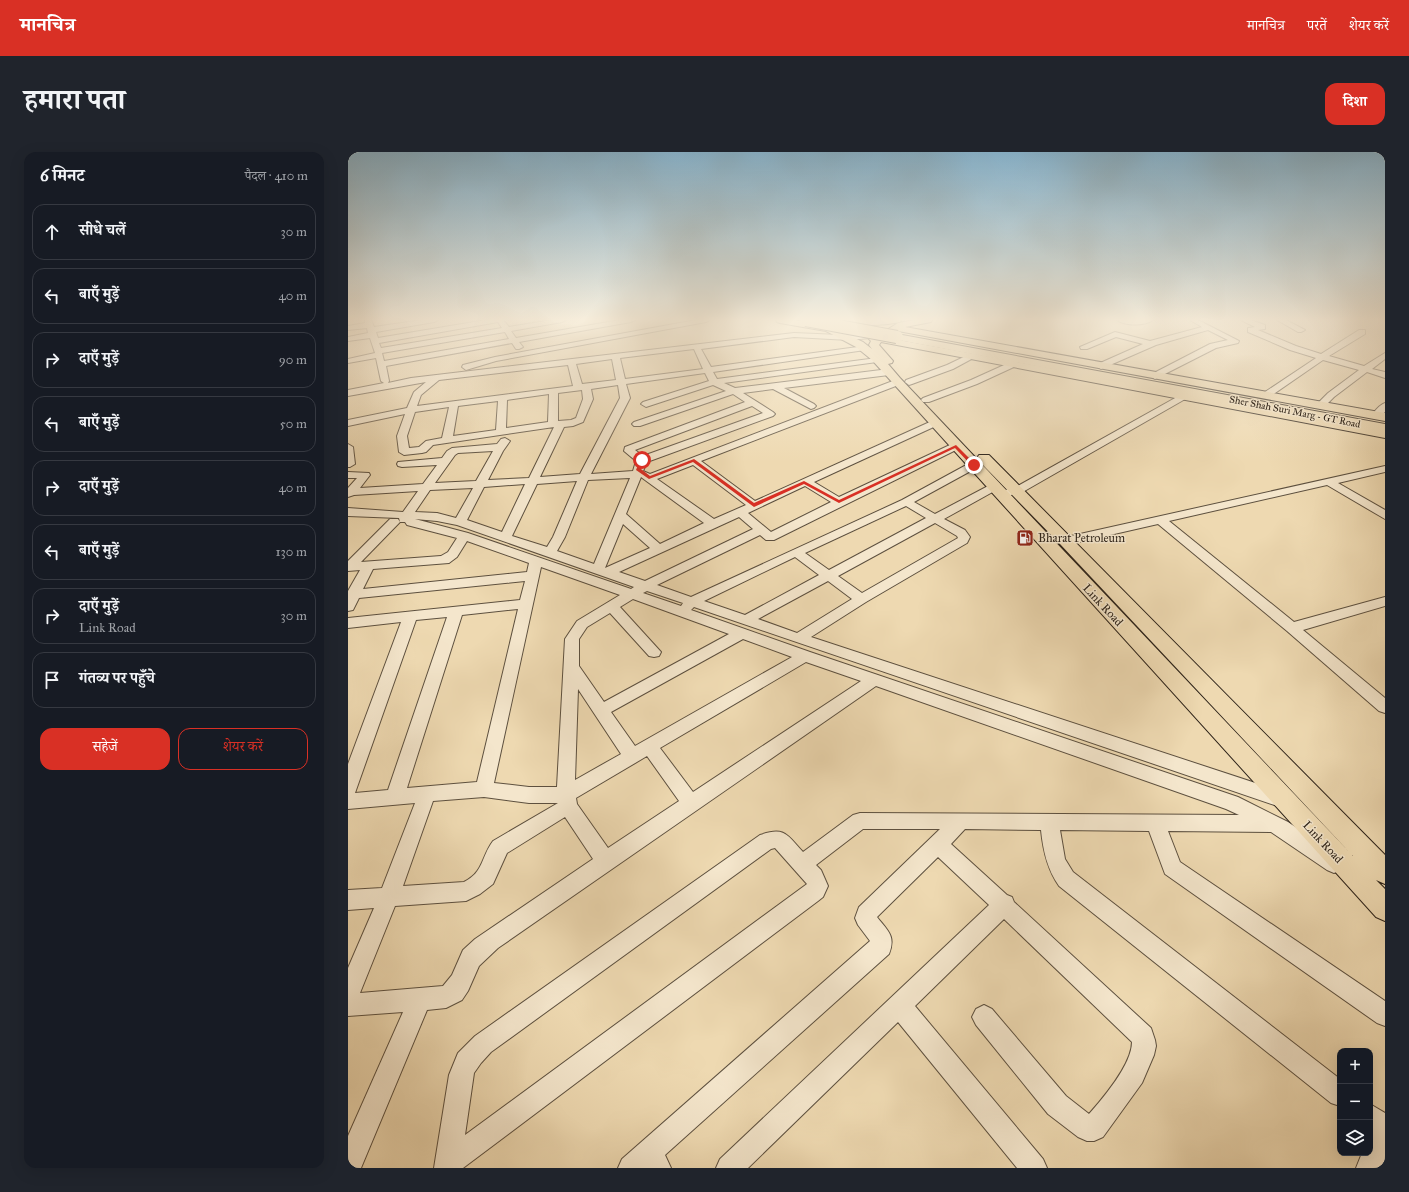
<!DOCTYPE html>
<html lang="hi">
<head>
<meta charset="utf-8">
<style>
  :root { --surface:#171b24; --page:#20242c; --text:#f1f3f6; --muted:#9ea1a6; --line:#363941; --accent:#d93025 }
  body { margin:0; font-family:"IM FELL Great Primer","Noto Serif Devanagari",serif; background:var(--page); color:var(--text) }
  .controls { position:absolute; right:12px; bottom:12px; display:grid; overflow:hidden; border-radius:8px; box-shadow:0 4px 16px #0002 }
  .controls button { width:36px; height:36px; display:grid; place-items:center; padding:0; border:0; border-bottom:1px solid var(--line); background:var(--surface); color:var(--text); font:20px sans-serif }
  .stop { position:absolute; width:12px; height:12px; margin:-9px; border:3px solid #d93025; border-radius:50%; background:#fff }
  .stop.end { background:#d93025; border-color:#fff; box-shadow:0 1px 4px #0008 }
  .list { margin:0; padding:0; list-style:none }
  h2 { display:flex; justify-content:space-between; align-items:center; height:52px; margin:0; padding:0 16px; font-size:17px }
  h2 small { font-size:13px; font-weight:400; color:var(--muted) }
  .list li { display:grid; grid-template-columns:26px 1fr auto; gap:12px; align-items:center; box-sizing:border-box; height:56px; margin:0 8px 8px; padding:0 8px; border:1px solid var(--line); border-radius:12px }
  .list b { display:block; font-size:15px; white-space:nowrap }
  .list p { margin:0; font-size:13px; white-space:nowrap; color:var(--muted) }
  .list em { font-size:13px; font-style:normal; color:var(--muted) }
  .actions { display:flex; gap:8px; padding:12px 16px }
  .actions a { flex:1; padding:9px 0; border:1px solid var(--accent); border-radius:12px; text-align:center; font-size:14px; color:var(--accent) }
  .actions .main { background:var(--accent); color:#fff }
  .icon { flex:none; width:22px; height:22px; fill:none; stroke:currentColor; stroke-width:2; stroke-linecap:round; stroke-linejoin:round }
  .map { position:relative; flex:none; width:1037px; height:1016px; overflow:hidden; border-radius:12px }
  header { display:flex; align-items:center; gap:24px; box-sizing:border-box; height:56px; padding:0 20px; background:var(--accent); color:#fff }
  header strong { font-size:19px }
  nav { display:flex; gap:22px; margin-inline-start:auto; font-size:14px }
  .intro { display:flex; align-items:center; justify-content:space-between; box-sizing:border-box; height:96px; padding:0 24px }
  h1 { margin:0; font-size:28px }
  .button { padding:10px 18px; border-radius:12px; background:var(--accent); color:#fff; font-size:14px; font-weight:700 }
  main { display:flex; gap:24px; padding:0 24px }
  aside { flex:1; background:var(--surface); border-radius:12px; box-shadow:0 4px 16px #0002 }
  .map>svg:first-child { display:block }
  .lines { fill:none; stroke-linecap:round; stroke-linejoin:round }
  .minor-casing { stroke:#5d503f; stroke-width:2 }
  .major-casing { stroke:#2d2319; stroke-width:2 }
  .highway-casing { stroke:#2d2319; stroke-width:2 }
  .minor { fill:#f4e6cc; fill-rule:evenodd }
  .major { fill:#eed9b1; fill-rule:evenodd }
  .highway { fill:#eed9b1; fill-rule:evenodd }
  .highway-bridge-casing { stroke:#2d2319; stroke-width:14; stroke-linecap:butt }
  .highway-bridge { stroke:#eed9b1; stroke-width:12 }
  .route { fill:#d93025 }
  .labels { text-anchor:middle; stroke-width:3; stroke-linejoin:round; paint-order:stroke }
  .far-street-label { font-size:10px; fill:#2d2319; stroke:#f4e6cc }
  .poi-label { font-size:12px; fill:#2d2319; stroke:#f4e6cc; text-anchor:start }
  .street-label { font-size:12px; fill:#2d2319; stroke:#f4e6cc }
</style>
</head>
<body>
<header>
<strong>मानचित्र</strong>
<nav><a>मानचित्र</a><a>परतें</a><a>शेयर करें</a></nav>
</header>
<div class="intro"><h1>हमारा पता</h1><a class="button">दिशा</a></div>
<main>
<aside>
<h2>6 मिनट<small>पैदल · 410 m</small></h2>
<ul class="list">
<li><svg class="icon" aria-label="ahead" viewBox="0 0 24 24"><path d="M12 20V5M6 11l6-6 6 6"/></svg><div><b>सीधे चलें</b></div><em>30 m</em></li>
<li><svg class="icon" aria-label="left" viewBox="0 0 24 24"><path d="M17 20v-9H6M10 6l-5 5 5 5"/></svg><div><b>बाएँ मुड़ें</b></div><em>40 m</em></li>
<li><svg class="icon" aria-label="right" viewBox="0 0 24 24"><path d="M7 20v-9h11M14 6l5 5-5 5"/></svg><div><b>दाएँ मुड़ें</b></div><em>90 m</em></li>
<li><svg class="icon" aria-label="left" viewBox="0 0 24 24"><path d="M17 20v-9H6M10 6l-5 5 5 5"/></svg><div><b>बाएँ मुड़ें</b></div><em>50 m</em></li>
<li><svg class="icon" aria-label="right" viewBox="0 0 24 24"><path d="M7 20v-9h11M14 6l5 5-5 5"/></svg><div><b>दाएँ मुड़ें</b></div><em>40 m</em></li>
<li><svg class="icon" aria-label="left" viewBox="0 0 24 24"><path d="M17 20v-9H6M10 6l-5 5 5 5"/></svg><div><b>बाएँ मुड़ें</b></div><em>130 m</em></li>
<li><svg class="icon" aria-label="right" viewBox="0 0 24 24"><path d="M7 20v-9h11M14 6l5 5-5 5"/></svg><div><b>दाएँ मुड़ें</b><p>Link Road</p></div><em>30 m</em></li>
<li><svg class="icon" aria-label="arrive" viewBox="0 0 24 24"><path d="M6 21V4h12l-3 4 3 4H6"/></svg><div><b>गंतव्य पर पहुँचे</b></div></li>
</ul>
<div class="actions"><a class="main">सहेजें</a><a>शेयर करें</a></div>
</aside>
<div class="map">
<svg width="1037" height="1016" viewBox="0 0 1037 1016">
  <rect width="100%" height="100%" fill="#eed9b1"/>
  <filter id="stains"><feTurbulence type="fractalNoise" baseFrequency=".005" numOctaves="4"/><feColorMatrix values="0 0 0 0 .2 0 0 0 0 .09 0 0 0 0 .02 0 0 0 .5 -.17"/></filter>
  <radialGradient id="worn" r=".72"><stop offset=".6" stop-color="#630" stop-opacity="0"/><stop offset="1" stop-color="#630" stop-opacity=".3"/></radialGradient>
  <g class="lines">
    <g class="minor-casing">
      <g id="minor">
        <path d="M 17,168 L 23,168 L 26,175 L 74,168 L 90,168 L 86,170 L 28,180 L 30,186 L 138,168 L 155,168 L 161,175 L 203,168 L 218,168 L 214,170 L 163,179 L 168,186 L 272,168 L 287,168 L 283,170 L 171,190 L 175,195 L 171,197 L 168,197 L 164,191 L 38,214 L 41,229 L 40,231 L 63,226 L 446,181 L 492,183 L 522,182 L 522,186 L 501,188 L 446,185 L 353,197 L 363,215 L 517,194 L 521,196 L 517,198 L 365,220 L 369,227 L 529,206 L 533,208 L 529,210 L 376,231 L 387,236 L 541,217 L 545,220 L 541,223 L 436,236 L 466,252 L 468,254 L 466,256 L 463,257 L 425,237 L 395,241 L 425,260 L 427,262 L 425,264 L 299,310 L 295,319 L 302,322 L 550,227 L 554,230 L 553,232 L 353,309 L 407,349 L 584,269 L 590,269 L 592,271 L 590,273 L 466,330 L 491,345 L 604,292 L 612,292 L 613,294 L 612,296 L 426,388 L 418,388 L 412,383 L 309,433 L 343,445 L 554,348 L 622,311 L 630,311 L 631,313 L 630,315 L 566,350 L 587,362 L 642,333 L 650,333 L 652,335 L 650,337 L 596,367 L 617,378 L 622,385 L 619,391 L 518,450 L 463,485 L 935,640 L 941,643 L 944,648 L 941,653 L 935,656 L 346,455 L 343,458 L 462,500 L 890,645 L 940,670 L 993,706 L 996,712 L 993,718 L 986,721 L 979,718 L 923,680 L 820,679 L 832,710 L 1037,849 L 1037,874 L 1029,871 L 817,722 L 801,679 L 712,678 L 717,707 L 725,720 L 992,927 L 992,954 L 983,951 L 711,734 C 699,717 695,698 693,678 L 617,677 L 603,692 L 659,743 L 664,745 L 666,750 L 803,876 L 807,888 L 808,894 L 806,903 L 794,931 L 755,985 L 746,989 L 739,989 L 730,985 L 700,962 L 628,873 L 624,865 L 628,857 L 636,853 L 644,857 L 718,944 L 741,962 C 756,945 784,912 784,890 L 656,767 L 567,854 L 695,1007 L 699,1016 L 669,1016 L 550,870 L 400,1016 L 368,1016 L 372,1007 L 641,753 L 590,705 L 529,765 C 540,779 548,784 541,802 L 317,1003 L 323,1016 L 270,1016 L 274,1007 L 522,789 L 510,773 L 507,766 L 511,755 L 592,677 L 515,677 L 468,713 L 473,718 L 480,734 L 475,745 L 470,749 L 115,1016 L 86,1016 L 101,923 L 110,901 L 127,884 L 412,683 C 437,674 439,683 455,700 L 505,663 L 512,661 L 891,663 L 878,657 L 528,534 L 150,796 L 131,814 L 120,839 L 114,848 L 98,856 L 79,858 L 13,1016 L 0,1016 L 0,984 L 55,860 L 0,864 L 0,816 L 26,756 L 0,758 L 0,738 L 34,736 L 67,651 L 0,657 L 0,612 L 53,470 L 0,476 L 0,466 L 172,448 L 177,429 L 11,446 L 5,458 L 0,459 L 0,439 L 12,418 L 0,419 L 0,409 L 42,367 L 50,367 L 52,370 L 13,410 L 93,404 L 100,400 L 109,386 L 59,373 L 57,370 L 52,370 L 51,366 L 0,364 L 0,356 L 55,360 L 70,339 L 6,343 L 0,345 L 0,336 L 9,326 L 0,326 L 0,320 L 21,321 L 22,323 L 12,336 L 75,332 L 89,313 L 54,315 L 50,314 L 49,312 L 50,310 L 94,306 L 99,299 L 104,296 L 149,292 L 153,287 L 157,286 L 162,289 L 155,299 L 140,328 L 181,326 L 206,275 L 85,293 L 78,300 L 74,301 L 56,303 L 51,300 L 49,284 L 57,262 L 0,274 L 0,268 L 59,256 L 66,240 L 78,230 L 0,244 L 0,238 L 36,231 L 33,229 L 28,206 L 0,211 L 0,207 L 27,201 L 22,186 L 0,189 L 0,185 L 20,181 L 19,176 L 0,178 L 0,174 L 17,171 ZM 150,170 L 154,176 L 33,196 L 31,191 ZM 157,180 L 161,187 L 36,209 L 34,201 ZM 346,197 L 355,217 L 277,227 L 272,206 ZM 264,207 L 268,228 L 234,232 L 228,212 ZM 220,213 L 225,234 L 69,254 L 73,243 L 91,228 ZM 357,221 L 361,229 L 295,250 L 293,252 L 298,255 L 301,254 L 365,233 L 378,239 L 286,270 L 284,272 L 286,274 L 292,274 L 385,242 L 397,250 L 277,295 L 276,299 L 288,309 L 285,319 L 243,322 L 282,246 L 278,232 ZM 270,233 L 272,246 L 232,322 L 192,325 L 216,275 L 225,274 L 235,270 L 245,247 L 243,237 ZM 234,238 L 235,247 L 228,266 L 223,268 L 210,269 L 210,241 ZM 201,242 L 200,270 L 158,276 L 159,248 ZM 150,249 L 148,278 L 105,284 L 110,254 ZM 404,254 L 415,261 L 295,304 L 287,298 ZM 101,255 L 94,286 L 78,289 L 71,295 L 61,296 L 59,284 L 67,260 ZM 145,299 L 128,329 L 87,331 L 107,303 L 110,301 ZM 345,313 L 398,353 L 366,367 L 309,327 ZM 293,325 L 297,328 L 356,371 L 312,392 L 278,362 ZM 282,326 L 246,412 L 209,399 L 217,385 L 240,328 ZM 229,329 L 205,385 L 199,395 L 164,384 L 189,332 ZM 177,332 L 154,380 L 119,368 L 136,335 ZM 457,334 L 483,350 L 423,380 L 400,361 ZM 125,336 L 108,366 L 89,361 L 67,360 L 82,338 ZM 558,354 L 578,366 L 481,418 L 457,401 ZM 391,365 L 405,377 L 297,429 L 271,420 ZM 67,367 L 89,369 L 109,373 L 286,435 L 283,437 L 120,381 ZM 587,371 L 609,384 L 610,386 L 514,441 L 490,424 ZM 275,372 L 302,396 L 257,416 ZM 119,389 L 181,411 L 179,420 L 15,437 L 25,417 L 101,411 L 109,405 ZM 447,405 L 471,423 L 397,463 L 356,449 ZM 193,415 L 272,443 L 229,469 L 217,487 L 209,635 L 181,635 L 146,631 ZM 480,429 L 504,447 L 449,481 L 410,467 ZM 299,439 L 335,451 L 333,454 L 295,441 ZM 285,447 L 381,482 L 256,550 L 231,514 L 231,487 L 239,475 L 262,461 L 301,504 L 306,505 L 311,504 L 313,500 L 272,455 ZM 170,457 L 129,630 L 59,636 L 114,463 ZM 99,465 L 40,638 L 7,641 L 68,468 ZM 395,487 L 444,505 L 287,594 L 263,560 ZM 458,510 L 513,529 L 345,640 L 312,596 ZM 230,537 L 273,602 L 227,628 ZM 299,604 L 331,649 L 260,696 L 229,652 L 228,646 ZM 136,645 L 181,651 L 210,651 L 145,689 C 133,705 136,720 116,730 L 55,734 L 85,649 ZM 217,665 L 245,707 L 127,787 L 115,798 L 104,823 L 95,834 L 12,841 L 47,754 L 118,749 L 132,742 L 145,732 L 159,701 ZM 427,696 L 459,732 L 117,983 L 126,921 L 133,911 L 143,900 L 423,697 Z"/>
        <path d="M 348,168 L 362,168 L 358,170 L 148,209 L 118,218 L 114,215 L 115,213 L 147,205 Z"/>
        <path d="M 769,168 L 805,168 C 797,174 777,174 769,168 Z"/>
        <path d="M 842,168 L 850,168 L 891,189 L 890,191 L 868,196 L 807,227 L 803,224 L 804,222 L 862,192 L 880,188 L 860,178 L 808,193 L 753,217 L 749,214 L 750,212 L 795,192 L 768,185 L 739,197 L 733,197 L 732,195 L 767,180 L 802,189 L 854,175 Z"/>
        <path d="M 893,168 L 903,168 L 917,173 L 917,177 L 910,178 L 948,194 L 973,202 L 1011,178 L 1017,178 L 1017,182 L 981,204 L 1016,214 L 1037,201 L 1037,207 L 1024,217 L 1037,220 L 1037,226 L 1019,220 L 986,245 L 975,256 L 969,256 L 967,254 L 980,241 L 1011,218 L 975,208 L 920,246 L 914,246 L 912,244 L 914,242 L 968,206 L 942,198 L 900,180 L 900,176 L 907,175 Z"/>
        <path d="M 929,168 L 938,168 L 957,178 L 953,180 L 950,180 Z"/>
        <path d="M 622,202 L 628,202 L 629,204 L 605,217 L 564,232 L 561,233 L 557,230 L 558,228 L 599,213 Z"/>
        <path d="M 665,209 L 669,212 L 668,214 L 629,232 L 581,250 L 575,250 L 573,248 L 575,246 L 623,228 Z"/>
        <path d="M 836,241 L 841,244 L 839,246 L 673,341 L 653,345 L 649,344 L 647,342 L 649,340 L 666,336 Z"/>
        <path d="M 1037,251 L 1037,260 L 1031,266 L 1025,266 L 1023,264 C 1027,259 1031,253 1037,251 Z"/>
        <path d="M 0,292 L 5,295 L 7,312 L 2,315 L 0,315 Z"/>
        <path d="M 1037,314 L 1037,320 L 990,331 L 1037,358 L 1037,367 L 979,333 L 821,369 L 946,470 L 1037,445 L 1037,454 L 955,478 L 1037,546 L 1037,561 L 1031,559 L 939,479 L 810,372 L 718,393 L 714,392 L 712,389 L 714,386 Z"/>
        <path d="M 1022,952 L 1037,961 L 1037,1010 L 1034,1016 L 1008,1016 L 1014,1001 L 1022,1001 Z"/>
      </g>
    </g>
    <g class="major-casing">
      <path id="major" d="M 428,168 L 446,168 L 480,174 L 488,168 L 553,168 L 552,170 C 543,172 533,173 524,173 C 512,173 497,167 487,177 L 515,190 L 524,197 L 521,193 L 523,189 L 520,186 L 522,184 L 529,184 L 550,171 L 567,168 L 584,168 L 583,170 L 557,175 L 1037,261 L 1037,269 L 550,179 L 540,186 L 1037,278 L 1037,286 L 533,190 L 531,193 L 545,209 L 544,211 L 540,212 L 552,226 L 1005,704 L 712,392 L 631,309 L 629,306 L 631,303 L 641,303 L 1037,703 L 1037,732 L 1028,728 L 1037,737 L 1037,769 L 1028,765 L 524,208 L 508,195 L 478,179 L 432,171 L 429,170 Z"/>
    </g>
    <g class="highway-casing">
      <path id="highway" d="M 549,182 L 1037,272 L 1037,280 L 545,187 L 543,185 L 545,183 Z"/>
    </g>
    <use href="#minor" class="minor"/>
    <use href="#major" class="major"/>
    <use href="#highway" class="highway"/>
    <g class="highway-bridge-casing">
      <path id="highway-bridge" d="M 458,168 L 549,185"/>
    </g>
    <use href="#highway-bridge" class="highway-bridge"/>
  </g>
  <linearGradient id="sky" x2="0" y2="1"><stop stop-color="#88b6d1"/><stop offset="0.54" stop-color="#f7eedc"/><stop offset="1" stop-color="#f7eedc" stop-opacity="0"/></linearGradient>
  <rect width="1037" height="310" fill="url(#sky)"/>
  <path class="route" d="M 608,293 L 627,312 L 627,314 L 624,314 L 607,296 L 491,351 L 456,332 L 406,355 L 345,310 L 301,327 L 288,318 L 292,308 L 294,307 L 296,308 L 293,317 L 302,324 L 346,307 L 406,351 L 456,329 L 491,348 Z"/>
  <defs>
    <g id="fuel-square" transform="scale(0.9)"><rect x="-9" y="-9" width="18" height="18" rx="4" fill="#8f2418" stroke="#f4e6cc"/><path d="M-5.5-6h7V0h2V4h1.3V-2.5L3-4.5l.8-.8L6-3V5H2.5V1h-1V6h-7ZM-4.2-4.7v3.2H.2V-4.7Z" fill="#fff"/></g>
  </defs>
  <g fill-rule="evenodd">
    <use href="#fuel-square" x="677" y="386"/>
  </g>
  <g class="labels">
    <g class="far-street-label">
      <text transform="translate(947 259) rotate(11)" y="4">Sher Shah Suri Marg - GT Road</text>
    </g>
    <g class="poi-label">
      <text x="690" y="390">Bharat Petroleum</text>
    </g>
    <g class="street-label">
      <text transform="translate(755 453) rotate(47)" y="4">Link Road</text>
      <text transform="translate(975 690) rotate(47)" y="4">Link Road</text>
    </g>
  </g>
  <rect width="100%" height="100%" filter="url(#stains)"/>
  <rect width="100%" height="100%" fill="url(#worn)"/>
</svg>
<div class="controls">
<button>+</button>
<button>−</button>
<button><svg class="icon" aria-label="layers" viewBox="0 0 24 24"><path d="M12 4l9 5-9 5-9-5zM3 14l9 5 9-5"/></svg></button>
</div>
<div class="stop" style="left:294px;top:308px"></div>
<div class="stop end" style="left:626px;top:313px"></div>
</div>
</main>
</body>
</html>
